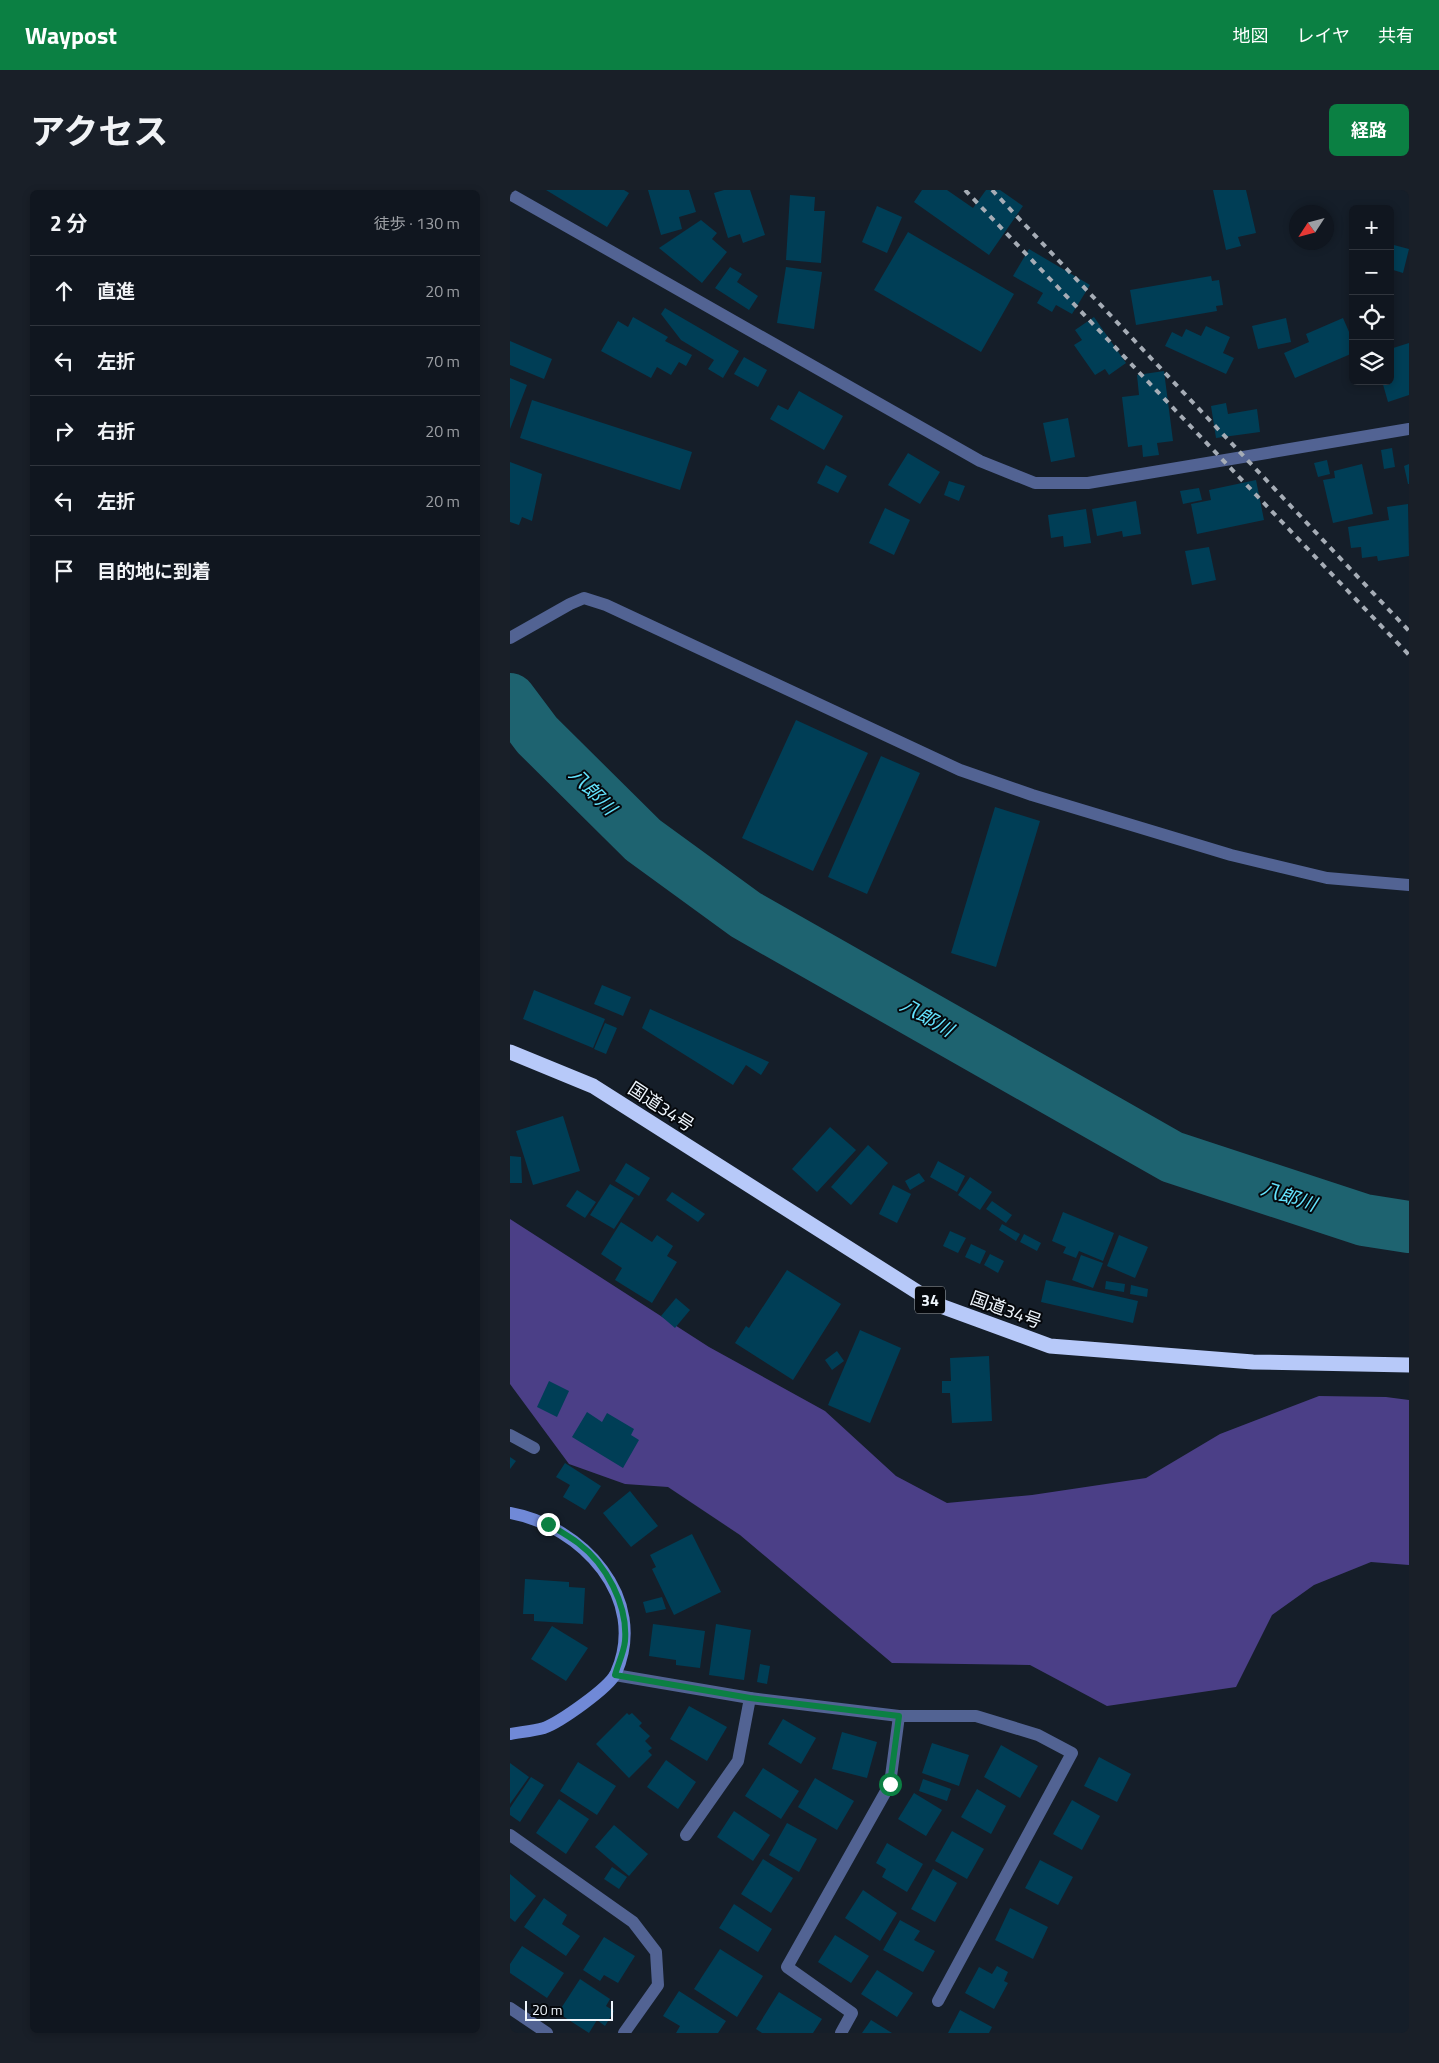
<!DOCTYPE html>
<html lang="ja">
<head>
<meta charset="utf-8">
<style>
  :root { --surface:#10161f; --page:#191f28; --text:#f1f3f6; --muted:#9c9fa4; --line:#30353d; --accent:#0b8043 }
  body { margin:0; font-family:"Titillium Web","Noto Sans JP",sans-serif; background:var(--page); color:var(--text) }
  .controls { position:absolute; right:15px; top:15px; display:grid; overflow:hidden; border-radius:8px; box-shadow:0 2px 8px #0003 }
  .controls button { width:45px; height:45px; display:grid; place-items:center; padding:0; border:0; border-bottom:1px solid var(--line); background:var(--surface); color:var(--text); font:25px sans-serif }
  .compass { position:absolute; left:779px; top:15px; width:45px; height:45px; border-radius:50%; background:var(--surface); box-shadow:0 2px 8px #0003; rotate:234deg }
  .scale { position:absolute; left:15px; bottom:12px; width:88px; box-sizing:border-box; padding-left:5px; border:2px solid #eef5fc; border-top:0; font-size:14px; line-height:18px; white-space:nowrap; color:#eef5fc; -webkit-text-stroke:4px #05080c; paint-order:stroke }
  .stop { position:absolute; width:15px; height:15px; margin:-11px; border:4px solid #0b8043; border-radius:50%; background:#fff }
  .stop.end { background:#0b8043; border-color:#fff; box-shadow:0 1px 5px #0008 }
  .list { margin:0; padding:0; list-style:none }
  h2 { display:flex; justify-content:space-between; align-items:center; height:65px; margin:0; padding:0 20px; font-size:21px }
  h2 small { font-size:16px; font-weight:400; color:var(--muted) }
  .list li { display:grid; grid-template-columns:32px 1fr auto; gap:15px; align-items:center; box-sizing:border-box; height:70px; padding:0 20px; border-top:1px solid var(--line) }
  .list b { display:block; font-size:19px; white-space:nowrap }
  .list em { font-size:16px; font-style:normal; color:var(--muted) }
  .icon { flex:none; width:28px; height:28px; fill:none; stroke:currentColor; stroke-width:2; stroke-linecap:round; stroke-linejoin:round }
  .map { position:relative; flex:none; width:899px; height:1843px; overflow:hidden; border-radius:8px }
  header { display:flex; align-items:center; gap:30px; box-sizing:border-box; height:70px; padding:0 25px; background:var(--accent); color:#fff }
  header strong { font-size:24px }
  nav { display:flex; gap:28px; margin-inline-start:auto; font-size:18px }
  .intro { display:flex; align-items:center; justify-content:space-between; box-sizing:border-box; height:120px; padding:0 30px }
  h1 { margin:0; font-size:35px }
  .button { padding:12px 22px; border-radius:8px; background:var(--accent); color:#fff; font-size:18px; font-weight:700 }
  main { display:flex; gap:30px; padding:0 30px }
  aside { flex:1; background:var(--surface); border-radius:8px; box-shadow:0 2px 8px #0003 }
  .map>svg:first-child { display:block }
  .forest { fill:#4b3f87 }
  .lines { fill:none; stroke-linecap:round; stroke-linejoin:round }
  .river { stroke:#1e6370; stroke-width:52 }
  .building { fill:#003e56 }
  .street { stroke:#526393; stroke-width:12 }
  .secondary { stroke:#7089d7; stroke-width:12 }
  .highway { stroke:#b7c9f9; stroke-width:15 }
  .rail { stroke:#a6adb6; stroke-width:4; stroke-dasharray:6 6; stroke-linecap:butt }
  .route { stroke:#0b8043; stroke-width:6 }
  .labels { text-anchor:middle; stroke-width:4; stroke-linejoin:round; paint-order:stroke }
  .shield { fill:#05080c; stroke:#a8aeb4; stroke-width:1 }
  .shield-label { font-size:16px; font-weight:bold; fill:#eef5fc }
  .street-label { font-size:18px; fill:#eef5fc; stroke:#05080c }
  .water-label { font-size:19px; font-style:italic; fill:#64e4fe; stroke:#05080c }
</style>
</head>
<body>
<header>
<strong>Waypost</strong>
<nav><a>地図</a><a>レイヤ</a><a>共有</a></nav>
</header>
<div class="intro"><h1>アクセス</h1><a class="button">経路</a></div>
<main>
<aside>
<h2>2 分<small>徒歩 · 130 m</small></h2>
<ul class="list">
<li><svg class="icon" aria-label="ahead" viewBox="0 0 24 24"><path d="M12 20V5M6 11l6-6 6 6"/></svg><div><b>直進</b></div><em>20 m</em></li>
<li><svg class="icon" aria-label="left" viewBox="0 0 24 24"><path d="M17 20v-9H6M10 6l-5 5 5 5"/></svg><div><b>左折</b></div><em>70 m</em></li>
<li><svg class="icon" aria-label="right" viewBox="0 0 24 24"><path d="M7 20v-9h11M14 6l5 5-5 5"/></svg><div><b>右折</b></div><em>20 m</em></li>
<li><svg class="icon" aria-label="left" viewBox="0 0 24 24"><path d="M17 20v-9H6M10 6l-5 5 5 5"/></svg><div><b>左折</b></div><em>20 m</em></li>
<li><svg class="icon" aria-label="arrive" viewBox="0 0 24 24"><path d="M6 21V4h12l-3 4 3 4H6"/></svg><div><b>目的地に到着</b></div></li>
</ul>
</aside>
<div class="map">
<svg width="899" height="1843" viewBox="0 0 899 1843">
  <rect width="100%" height="100%" fill="#151e29"/>
  <path class="forest" d="M 0,1029 L 199,1157 L 315,1221 L 386,1286 L 437,1313 L 522,1305 L 636,1288 L 710,1244 L 809,1206 L 876,1207 L 899,1210 L 899,1375 L 861,1372 L 804,1395 L 762,1425 L 726,1497 L 597,1516 L 520,1475 L 382,1473 L 230,1345 L 158,1297 L 115,1294 L 59,1274 L 0,1194 Z"/>
  <g class="lines">
    <path class="river" d="M 0,509 L 27,545 L 133,650 L 236,725 L 662,967 L 854,1030 L 899,1037"/>
  </g>
  <g class="building">
    <path d="M 36,0 L 114,0 L 119,3 L 97,37 Z"/>
    <path d="M 138,0 L 179,0 L 186,22 L 169,27 L 172,39 L 151,45 Z"/>
    <path d="M 214,0 L 240,0 L 255,45 L 233,53 L 230,44 L 218,48 L 204,3 Z"/>
    <path d="M 412,0 L 437,0 L 463,18 L 476,0 L 490,0 L 513,16 L 479,65 L 404,12 Z"/>
    <path d="M 703,0 L 736,0 L 746,43 L 728,47 L 731,56 L 716,60 Z"/>
    <path d="M 280,5 L 305,7 L 304,21 L 315,21 L 311,73 L 276,70 Z"/>
    <path d="M 367,16 L 392,27 L 377,63 L 352,52 Z"/>
    <path d="M 191,30 L 207,43 L 202,49 L 217,62 L 192,93 L 149,58 Z"/>
    <path d="M 398,42 L 504,104 L 471,162 L 364,100 Z"/>
    <path d="M 880,54 L 899,59 L 893,83 L 880,79 Z"/>
    <path d="M 519,59 L 580,95 L 562,124 L 546,115 L 542,122 L 527,113 L 533,103 L 503,86 Z"/>
    <path d="M 220,77 L 232,84 L 227,92 L 248,106 L 239,120 L 205,98 Z"/>
    <path d="M 276,77 L 312,82 L 304,139 L 267,133 Z"/>
    <path d="M 701,86 L 702,91 L 709,90 L 713,115 L 706,116 L 707,121 L 626,135 L 620,100 Z"/>
    <path d="M 155,118 L 229,161 L 213,188 L 198,179 L 204,170 L 171,150 L 151,124 Z"/>
    <path d="M 123,127 L 158,147 L 155,151 L 182,165 L 176,176 L 169,172 L 161,185 L 147,177 L 141,188 L 91,161 L 108,131 L 118,137 Z"/>
    <path d="M 584,127 L 616,173 L 599,185 L 595,179 L 585,185 L 564,155 L 572,150 L 565,140 Z"/>
    <path d="M 776,128 L 781,152 L 748,159 L 742,136 Z"/>
    <path d="M 833,128 L 843,151 L 843,163 L 785,188 L 774,163 L 799,152 L 796,144 Z"/>
    <path d="M 696,136 L 720,147 L 713,163 L 724,168 L 716,184 L 655,156 L 662,142 L 672,147 L 676,139 L 691,146 Z"/>
    <path d="M 0,151 L 42,169 L 34,189 L 0,175 Z"/>
    <path d="M 899,153 L 899,205 L 878,212 L 872,191 L 880,191 L 880,159 Z"/>
    <path d="M 234,167 L 257,180 L 248,197 L 224,184 Z"/>
    <path d="M 654,181 L 663,251 L 647,253 L 649,265 L 633,267 L 632,255 L 618,257 L 612,207 L 629,205 L 627,185 Z"/>
    <path d="M 0,188 L 17,195 L 0,239 Z"/>
    <path d="M 289,201 L 333,226 L 314,260 L 260,229 L 268,215 L 278,220 Z"/>
    <path d="M 22,210 L 182,262 L 170,300 L 10,248 Z"/>
    <path d="M 716,213 L 718,224 L 747,219 L 750,242 L 706,248 L 701,216 Z"/>
    <path d="M 558,228 L 565,267 L 541,272 L 533,233 Z"/>
    <path d="M 882,258 L 885,277 L 874,279 L 871,260 Z"/>
    <path d="M 398,263 L 430,282 L 410,314 L 378,295 Z"/>
    <path d="M 817,270 L 820,284 L 808,287 L 804,273 Z"/>
    <path d="M 0,272 L 32,284 L 22,331 L 12,327 L 9,335 L 0,332 Z"/>
    <path d="M 852,274 L 863,324 L 823,333 L 813,290 L 825,288 L 824,281 Z"/>
    <path d="M 899,274 L 899,294 L 898,294 L 894,276 Z"/>
    <path d="M 316,275 L 337,286 L 328,303 L 307,293 Z"/>
    <path d="M 746,290 L 754,330 L 687,344 L 681,314 L 701,310 L 699,300 Z"/>
    <path d="M 439,291 L 455,296 L 449,311 L 434,305 Z"/>
    <path d="M 689,298 L 692,310 L 673,314 L 670,301 Z"/>
    <path d="M 626,311 L 631,344 L 613,347 L 612,341 L 587,346 L 582,319 Z"/>
    <path d="M 898,314 L 899,366 L 868,371 L 867,366 L 852,368 L 851,357 L 841,358 L 838,337 L 879,330 L 877,317 Z"/>
    <path d="M 375,318 L 400,330 L 384,365 L 359,353 Z"/>
    <path d="M 576,319 L 581,353 L 554,357 L 553,346 L 541,348 L 538,325 Z"/>
    <path d="M 699,357 L 706,390 L 682,395 L 675,361 Z"/>
    <path d="M 286,530 L 358,563 L 303,681 L 232,648 Z"/>
    <path d="M 371,566 L 410,583 L 357,704 L 318,687 Z"/>
    <path d="M 485,617 L 530,631 L 486,777 L 441,763 Z"/>
    <path d="M 92,795 L 121,807 L 113,826 L 84,814 Z"/>
    <path d="M 24,800 L 95,829 L 83,858 L 13,829 Z"/>
    <path d="M 140,819 L 259,872 L 251,885 L 236,875 L 223,895 L 132,838 Z"/>
    <path d="M 95,833 L 107,838 L 96,864 L 84,859 Z"/>
    <path d="M 53,926 L 70,981 L 23,995 L 6,941 Z"/>
    <path d="M 320,937 L 346,960 L 307,1002 L 282,979 Z"/>
    <path d="M 358,955 L 378,973 L 341,1015 L 321,997 Z"/>
    <path d="M 0,966 L 11,967 L 12,993 L 0,993 Z"/>
    <path d="M 428,971 L 455,986 L 447,1002 L 420,987 Z"/>
    <path d="M 116,973 L 140,988 L 129,1006 L 105,991 Z"/>
    <path d="M 409,983 L 415,991 L 400,1000 L 395,991 Z"/>
    <path d="M 460,987 L 482,1002 L 470,1020 L 448,1005 Z"/>
    <path d="M 100,994 L 124,1008 L 104,1039 L 80,1025 Z"/>
    <path d="M 383,995 L 401,1004 L 387,1033 L 369,1024 Z"/>
    <path d="M 67,1000 L 86,1012 L 75,1028 L 56,1016 Z"/>
    <path d="M 162,1002 L 195,1024 L 188,1032 L 156,1010 Z"/>
    <path d="M 482,1011 L 502,1025 L 496,1033 L 476,1019 Z"/>
    <path d="M 553,1022 L 604,1043 L 593,1071 L 569,1061 L 566,1068 L 553,1063 L 556,1057 L 542,1051 Z"/>
    <path d="M 111,1032 L 142,1052 L 147,1045 L 163,1056 L 157,1066 L 167,1072 L 142,1113 L 105,1090 L 112,1078 L 91,1064 Z"/>
    <path d="M 492,1034 L 510,1044 L 506,1051 L 489,1040 Z"/>
    <path d="M 440,1041 L 456,1048 L 448,1063 L 433,1056 Z"/>
    <path d="M 514,1044 L 531,1053 L 527,1061 L 510,1052 Z"/>
    <path d="M 609,1045 L 638,1057 L 625,1088 L 597,1076 Z"/>
    <path d="M 461,1054 L 476,1061 L 470,1074 L 455,1067 Z"/>
    <path d="M 480,1064 L 494,1071 L 488,1083 L 474,1075 Z"/>
    <path d="M 571,1065 L 593,1073 L 583,1098 L 562,1090 Z"/>
    <path d="M 277,1080 L 331,1114 L 283,1190 L 225,1153 L 236,1136 L 239,1138 Z"/>
    <path d="M 536,1090 L 628,1111 L 623,1133 L 531,1112 Z"/>
    <path d="M 596,1091 L 615,1094 L 614,1102 L 595,1099 Z"/>
    <path d="M 621,1095 L 638,1099 L 637,1107 L 620,1104 Z"/>
    <path d="M 166,1108 L 180,1120 L 165,1138 L 151,1126 Z"/>
    <path d="M 350,1140 L 391,1158 L 360,1233 L 318,1215 Z"/>
    <path d="M 327,1161 L 334,1171 L 322,1180 L 315,1170 Z"/>
    <path d="M 479,1166 L 482,1231 L 442,1233 L 440,1203 L 432,1203 L 432,1191 L 441,1191 L 440,1168 Z"/>
    <path d="M 39,1191 L 59,1201 L 47,1227 L 27,1217 Z"/>
    <path d="M 77,1222 L 92,1232 L 97,1223 L 124,1239 L 121,1245 L 129,1250 L 113,1278 L 62,1247 Z"/>
    <path d="M 0,1267 L 6,1271 L 0,1279 Z"/>
    <path d="M 55,1273 L 91,1296 L 75,1320 L 53,1307 L 60,1295 L 46,1287 Z"/>
    <path d="M 120,1301 L 148,1336 L 121,1357 L 93,1323 Z"/>
    <path d="M 182,1344 L 211,1402 L 164,1425 L 142,1379 L 146,1377 L 140,1365 Z"/>
    <path d="M 15,1389 L 59,1392 L 59,1397 L 75,1398 L 73,1434 L 24,1431 L 24,1424 L 13,1424 Z"/>
    <path d="M 152,1407 L 156,1419 L 136,1423 L 133,1412 Z"/>
    <path d="M 143,1434 L 195,1441 L 190,1478 L 166,1475 L 166,1470 L 139,1466 Z"/>
    <path d="M 206,1434 L 241,1440 L 234,1490 L 199,1485 Z"/>
    <path d="M 42,1436 L 78,1458 L 56,1491 L 21,1469 Z"/>
    <path d="M 250,1474 L 260,1476 L 257,1494 L 247,1492 Z"/>
    <path d="M 179,1516 L 217,1537 L 197,1571 L 160,1549 Z"/>
    <path d="M 117,1523 L 119,1525 L 122,1523 L 132,1533 L 129,1536 L 140,1546 L 135,1551 L 142,1558 L 138,1561 L 142,1565 L 119,1588 L 86,1554 Z"/>
    <path d="M 273,1529 L 306,1548 L 291,1574 L 258,1554 Z"/>
    <path d="M 332,1542 L 367,1552 L 357,1588 L 322,1579 Z"/>
    <path d="M 422,1553 L 459,1565 L 449,1596 L 412,1583 Z"/>
    <path d="M 491,1555 L 528,1576 L 510,1608 L 474,1587 Z"/>
    <path d="M 589,1567 L 621,1584 L 607,1612 L 574,1596 Z"/>
    <path d="M 156,1570 L 186,1592 L 168,1619 L 137,1597 Z"/>
    <path d="M 68,1572 L 106,1596 L 87,1625 L 50,1601 Z"/>
    <path d="M 0,1573 L 19,1587 L 0,1614 Z"/>
    <path d="M 253,1578 L 289,1601 L 271,1629 L 235,1606 Z"/>
    <path d="M 21,1587 L 34,1595 L 10,1632 L 0,1625 L 0,1618 Z"/>
    <path d="M 305,1588 L 344,1611 L 327,1640 L 288,1617 Z"/>
    <path d="M 413,1589 L 441,1599 L 437,1611 L 409,1601 Z"/>
    <path d="M 467,1599 L 496,1616 L 481,1644 L 451,1627 Z"/>
    <path d="M 404,1603 L 432,1620 L 416,1646 L 388,1629 Z"/>
    <path d="M 49,1609 L 79,1629 L 56,1664 L 26,1643 Z"/>
    <path d="M 562,1610 L 590,1626 L 572,1660 L 543,1644 Z"/>
    <path d="M 224,1621 L 260,1645 L 243,1671 L 207,1647 Z"/>
    <path d="M 277,1633 L 307,1649 L 289,1682 L 259,1665 Z"/>
    <path d="M 104,1635 L 138,1664 L 119,1686 L 85,1657 Z"/>
    <path d="M 442,1641 L 474,1659 L 457,1689 L 425,1671 Z"/>
    <path d="M 377,1653 L 413,1674 L 397,1702 L 372,1687 L 376,1679 L 366,1673 Z"/>
    <path d="M 253,1669 L 283,1688 L 261,1723 L 231,1704 Z"/>
    <path d="M 530,1670 L 563,1687 L 548,1715 L 515,1698 Z"/>
    <path d="M 102,1677 L 117,1687 L 109,1699 L 94,1689 Z"/>
    <path d="M 423,1679 L 447,1693 L 425,1732 L 401,1719 Z"/>
    <path d="M 0,1684 L 26,1706 L 5,1732 L 0,1728 Z"/>
    <path d="M 353,1700 L 387,1723 L 370,1751 L 335,1728 Z"/>
    <path d="M 34,1708 L 57,1725 L 52,1734 L 70,1746 L 56,1766 L 14,1737 Z"/>
    <path d="M 224,1714 L 262,1739 L 248,1762 L 209,1738 Z"/>
    <path d="M 500,1718 L 538,1737 L 523,1769 L 485,1750 Z"/>
    <path d="M 390,1730 L 410,1741 L 404,1750 L 425,1761 L 413,1782 L 373,1760 Z"/>
    <path d="M 325,1745 L 359,1766 L 341,1793 L 308,1772 Z"/>
    <path d="M 94,1747 L 125,1766 L 108,1793 L 94,1785 L 90,1791 L 73,1780 Z"/>
    <path d="M 12,1756 L 54,1783 L 37,1808 L 0,1783 L 0,1774 Z"/>
    <path d="M 210,1759 L 253,1786 L 227,1827 L 184,1799 Z"/>
    <path d="M 487,1776 L 498,1782 L 494,1791 L 498,1793 L 484,1819 L 455,1803 L 469,1777 L 482,1784 Z"/>
    <path d="M 367,1780 L 403,1803 L 387,1827 L 351,1804 Z"/>
    <path d="M 70,1789 L 100,1809 L 96,1816 L 104,1821 L 95,1836 L 87,1830 L 79,1843 L 48,1823 Z"/>
    <path d="M 169,1801 L 216,1831 L 208,1843 L 166,1843 L 170,1836 L 153,1826 Z"/>
    <path d="M 269,1802 L 312,1829 L 303,1843 L 252,1843 L 246,1839 Z"/>
    <path d="M 450,1820 L 482,1837 L 479,1843 L 438,1843 Z"/>
    <path d="M 361,1830 L 382,1843 L 352,1843 Z"/>
  </g>
  <g class="lines">
    <g class="street">
      <path d="M 0,4 L 470,271 L 525,293 L 578,293 L 899,239"/>
      <path d="M 0,448 L 60,414 L 74,408 L 96,415 L 450,580 L 522,605 L 721,665 L 817,688 L 899,695"/>
      <path d="M 0,1245 L 24,1258"/>
      <path d="M 105,1485 L 240,1508 L 389,1526 L 466,1526 L 528,1545 L 562,1563 L 428,1811"/>
      <path d="M 0,1645 L 123,1732 L 146,1762 L 148,1795 L 114,1843"/>
      <path d="M 176,1645 L 228,1571 L 240,1508"/>
      <path d="M 0,1818 L 37,1843"/>
      <path d="M 331,1843 L 342,1823 L 277,1777 L 380,1594 L 389,1526"/>
    </g>
    <path class="secondary" d="M 0,1323 C 72,1336 139,1408 106,1483 C 99,1498 50,1532 34,1538 C 23,1541 11,1542 0,1544"/>
    <path class="highway" d="M 0,862 L 83,896 L 428,1115 L 540,1156 L 743,1172 L 899,1175"/>
    <g class="rail">
      <path d="M 455,0 L 899,465"/>
      <path d="M 482,0 L 899,441"/>
    </g>
  </g>
  <g class="lines">
    <path class="route" d="M 38,1334 C 48,1340 59,1346 68,1353 C 96,1374 118,1415 115,1451 C 114,1462 108,1474 105,1485 L 240,1508 L 389,1526 L 380,1594"/>
  </g>
  <g class="labels">
    <rect class="shield" x="405" y="1096.5" width="30" height="27" rx="4"/>
    <g class="shield-label">
      <text x="420" y="1116">34</text>
    </g>
    <g class="street-label">
      <text transform="translate(151 917) rotate(33)" y="6">国道34号</text>
      <text transform="translate(496 1120) rotate(20)" y="6">国道34号</text>
    </g>
    <g class="water-label">
      <text transform="translate(83 601) rotate(45)" y="7">八郎川</text>
      <text transform="translate(417 827) rotate(30)" y="7">八郎川</text>
      <text transform="translate(779 1006) rotate(18)" y="7">八郎川</text>
    </g>
  </g>
</svg>
<div class="controls">
<button>+</button>
<button>−</button>
<button><svg class="icon" aria-label="locate" viewBox="0 0 24 24"><circle cx="12" cy="12" r="6"/><path d="M12 2v4M12 18v4M2 12h4M18 12h4"/></svg></button>
<button><svg class="icon" aria-label="layers" viewBox="0 0 24 24"><path d="M12 4l9 5-9 5-9-5zM3 14l9 5 9-5"/></svg></button>
</div>
<svg class="compass" viewBox="-18 -18 36 36"><path d="M0-13l5 13h-10z" fill="#e53935"/><path d="M0 13l5-13h-10z" fill="#9c9fa4"/></svg>
<div class="scale">20 m</div>
<div class="stop" style="left:380px;top:1594px"></div>
<div class="stop end" style="left:38px;top:1334px"></div>
</div>
</main>
</body>
</html>
